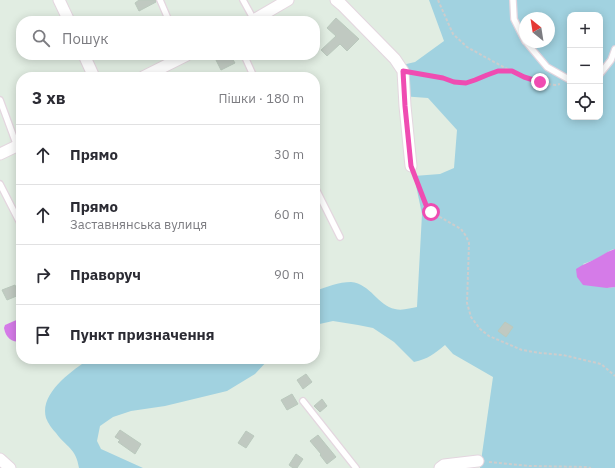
<!DOCTYPE html>
<html lang="uk">
<head>
<meta charset="utf-8">
<style>
  :root { --surface:#fff; --page:#f7f7f7; --text:#2b2b33; --muted:#7c7c81; --line:#e1e1e2 }
  body { margin:0; font-family:"IBM Plex Sans",sans-serif; background:var(--page); color:var(--text) }
  .controls { position:absolute; right:12px; top:12px; display:grid; overflow:hidden; border-radius:8px; box-shadow:0 2px 10px #0003 }
  .controls button { width:36px; height:36px; display:grid; place-items:center; padding:0; border:0; border-bottom:1px solid var(--line); background:var(--surface); color:var(--text); font:20px sans-serif }
  .compass { position:absolute; left:519px; top:12px; width:36px; height:36px; border-radius:50%; background:var(--surface); box-shadow:0 2px 10px #0003; rotate:330deg }
  .stop { position:absolute; width:12px; height:12px; margin:-9px; border:3px solid #ef4cb2; border-radius:50%; background:#fff }
  .stop.end { background:#ef4cb2; border-color:#fff; box-shadow:0 1px 4px #0008 }
  .list { margin:0; padding:0; list-style:none }
  h2 { display:flex; justify-content:space-between; align-items:center; height:52px; margin:0; padding:0 16px; font-size:17px }
  h2 small { font-size:13px; font-weight:400; color:var(--muted) }
  .list li { display:grid; grid-template-columns:26px 1fr auto; gap:12px; align-items:center; box-sizing:border-box; height:60px; padding:0 16px; border-top:1px solid var(--line) }
  .list b { display:block; font-size:15px; white-space:nowrap }
  .list p { margin:0; font-size:13px; white-space:nowrap; color:var(--muted) }
  .list em { font-size:13px; font-style:normal; color:var(--muted) }
  .icon { flex:none; width:22px; height:22px; fill:none; stroke:currentColor; stroke-width:2; stroke-linecap:round; stroke-linejoin:round }
  .map { position:relative; flex:none; width:615px; height:468px; overflow:hidden }
  .search { position:absolute; background:var(--surface); box-shadow:0 2px 10px #0003; left:16px; top:16px; width:304px; height:44px; display:flex; align-items:center; gap:10px; box-sizing:border-box; padding:0 14px; border-radius:16px; color:var(--muted); font-size:15px }
  .panel { position:absolute; background:var(--surface); box-shadow:0 2px 10px #0003; left:16px; top:72px; width:304px; height:292px; border-radius:16px }
  .map>svg:first-child { display:block }
  .green { fill:#a1d2e0; fill-rule:evenodd }
  .water { fill:#d57be8 }
  .building { fill:#c0c9c1; stroke:#bac9bd }
  .lines { fill:none; stroke-linecap:round; stroke-linejoin:round }
  .lane-casing { stroke:#e4d6df; stroke-width:8 }
  .street-casing { stroke:#e4d6df; stroke-width:13 }
  .path { stroke:#cdcdcd; stroke-width:2; stroke-dasharray:3 2; stroke-linecap:butt }
  .lane { stroke:#fff; stroke-width:5.5 }
  .street { stroke:#fff; stroke-width:11 }
  .route { stroke:#ef4cb2; stroke-width:5 }
</style>
</head>
<body>
<div class="map">
<svg width="615" height="468" viewBox="0 0 615 468">
  <rect width="100%" height="100%" fill="#e1ede2"/>
  <g class="green">
    <path d="M 429,0 L 615,0 L 615,249 L 611,250 L 597,259 L 583,264 L 607,288 L 615,287 L 615,468 L 480,468 L 493,377 L 453,354 L 445,345 C 434,354 428,359 414,362 L 394,342 L 373,328 L 358,325 L 333,321 L 315,325 L 315,291 C 326,287 339,282 351,282 C 371,284 378,306 395,309 C 402,311 411,308 417,307 L 422,214 L 414,176 L 440,174 L 454,168 L 457,130 L 428,98 L 401,96 L 398,66 L 415,62 L 444,41 ZM 570,15 L 600,15 L 600,117 L 570,117 ZM 525,18 L 549,18 L 549,42 L 525,42 Z"/>
    <path d="M 89,359 L 269,359 L 255,374 L 227,391 L 165,406 L 131,411 L 113,417 L 100,426 L 97,441 L 101,449 L 143,468 L 79,468 C 76,448 66,447 56,433 C 52,429 48,423 46,418 C 39,393 72,371 89,359 Z"/>
  </g>
  <g class="water">
    <path d="M 615,249 L 615,287 L 607,288 L 583,285 L 577,277 L 576,269 C 583,264 590,262 597,258 C 603,255 608,251 615,249 Z"/>
    <path d="M 21,318 L 21,342 C 11,342 6,338 4,328 L 5,325 Z"/>
  </g>
  <g class="building">
    <path d="M 139,0 L 156,0 L 156,2 L 139,11 L 135,3 Z"/>
    <path d="M 336,18 L 359,39 L 347,51 L 340,44 L 327,56 L 321,50 L 336,36 L 327,28 Z"/>
    <path d="M 222,55 L 230,55 L 235,63 L 221,70 L 215,58 Z"/>
    <path d="M 15,285 L 19,295 L 7,300 L 2,290 Z"/>
    <path d="M 505,322 L 513,327 L 506,337 L 498,331 Z"/>
    <path d="M 306,374 L 312,382 L 303,389 L 297,380 Z"/>
    <path d="M 292,394 L 298,404 L 287,410 L 281,400 Z"/>
    <path d="M 322,399 L 327,406 L 320,412 L 314,406 Z"/>
    <path d="M 120,430 L 141,444 L 135,454 L 118,442 L 120,440 L 115,437 Z"/>
    <path d="M 246,431 L 254,436 L 246,448 L 238,443 Z"/>
    <path d="M 318,435 L 336,457 L 327,464 L 320,455 L 321,454 L 310,441 Z"/>
    <path d="M 296,454 L 303,459 L 297,468 L 293,468 L 289,465 Z"/>
  </g>
  <g class="lines">
    <g class="lane-casing">
      <g id="lane">
        <path d="M 160,0 L 169,21"/>
        <path d="M 243,0 L 254,20"/>
        <path d="M 513,0 L 514,19 L 525,41"/>
        <path d="M 526,42 L 547,67 L 570,80"/>
        <path d="M 244,55 L 254,77"/>
        <path d="M 600,74 L 611,60 L 615,49"/>
        <path d="M 0,100 L 17,146"/>
        <path d="M 0,184 L 21,225"/>
        <path d="M 315,187 L 340,237"/>
        <path d="M 303,401 L 356,468"/>
      </g>
    </g>
    <g class="street-casing">
      <g id="street">
        <path d="M 59,0 L 69,21"/>
        <path d="M 336,0 L 342,5 L 395,59 L 403,71 L 405,106 L 411,166"/>
        <path d="M 252,21 L 288,0"/>
        <path d="M 84,55 L 94,77"/>
        <path d="M 143,77 L 187,55"/>
        <path d="M 0,154 L 21,144"/>
        <path d="M 0,459 L 10,468"/>
        <path d="M 440,468 L 444,465 L 478,461"/>
      </g>
    </g>
    <g class="path">
      <path d="M 438,0 L 453,34 L 467,47 L 485,57 L 511,71"/>
      <path d="M 414,73 L 443,78 L 454,82 L 466,83 L 475,80 L 487,75 L 499,71 L 512,71 L 524,77 L 539,83 L 556,85 L 560,84"/>
      <path d="M 415,175 L 427,205 L 431,212 L 461,229 L 466,236 L 469,243 L 467,303 L 471,317 L 480,329 L 489,336 L 522,350 L 540,353 L 563,355 L 601,364 L 615,376"/>
      <path d="M 489,462 L 530,466 L 586,467 L 591,468"/>
    </g>
    <use href="#lane" class="lane"/>
    <use href="#street" class="street"/>
  </g>
  <g class="lines">
    <path class="route" d="M 431,212 L 426,205 L 411,166 L 405,106 L 403,71 L 443,78 L 454,82 L 466,83 L 475,80 L 487,75 L 498,71 L 512,71 L 524,77 L 540,82"/>
  </g>
</svg>
<div class="controls">
<button>+</button>
<button>−</button>
<button><svg class="icon" aria-label="locate" viewBox="0 0 24 24"><circle cx="12" cy="12" r="6"/><path d="M12 2v4M12 18v4M2 12h4M18 12h4"/></svg></button>
</div>
<svg class="compass" viewBox="-18 -18 36 36"><path d="M0-13l5 13h-10z" fill="#e53935"/><path d="M0 13l5-13h-10z" fill="#7c7c81"/></svg>
<div class="stop" style="left:431px;top:212px"></div>
<div class="stop end" style="left:540px;top:82px"></div>
<div class="search"><svg class="icon" aria-label="search" viewBox="0 0 24 24"><circle cx="10" cy="10" r="6"/><path d="M15 15l6 6"/></svg>Пошук</div>
<section class="panel">
<h2>3 хв<small>Пішки · 180 m</small></h2>
<ul class="list">
<li><svg class="icon" aria-label="ahead" viewBox="0 0 24 24"><path d="M12 20V5M6 11l6-6 6 6"/></svg><div><b>Прямо</b></div><em>30 m</em></li>
<li><svg class="icon" aria-label="ahead" viewBox="0 0 24 24"><path d="M12 20V5M6 11l6-6 6 6"/></svg><div><b>Прямо</b><p>Заставнянська вулиця</p></div><em>60 m</em></li>
<li><svg class="icon" aria-label="right" viewBox="0 0 24 24"><path d="M7 20v-9h11M14 6l5 5-5 5"/></svg><div><b>Праворуч</b></div><em>90 m</em></li>
<li><svg class="icon" aria-label="arrive" viewBox="0 0 24 24"><path d="M6 21V4h12l-3 4 3 4H6"/></svg><div><b>Пункт призначення</b></div></li>
</ul>
</section>
</div>
</body>
</html>
